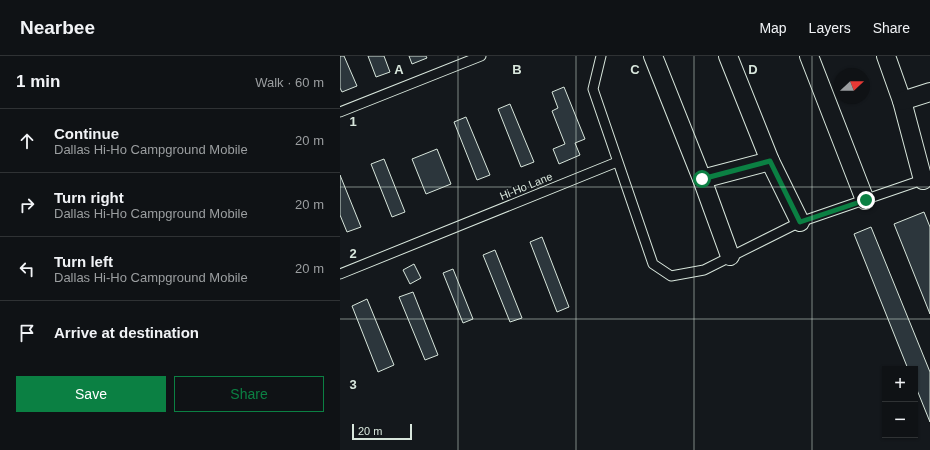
<!DOCTYPE html>
<html lang="en">
<head>
<meta charset="utf-8">
<style>
  :root { --surface:#0f1215; --page:#1d2022; --text:#f1f3f6; --muted:#9b9ea0; --line:#2f3234; --accent:#0b8043 }
  body { margin:0; font-family:Helvetica,sans-serif; background:var(--page); color:var(--text) }
  .controls { position:absolute; right:12px; bottom:12px; display:grid; overflow:hidden; border-radius:0px; box-shadow:0 1px 3px #0004 }
  .controls button { width:36px; height:36px; display:grid; place-items:center; padding:0; border:0; border-bottom:1px solid var(--line); background:var(--surface); color:var(--text); font:20px sans-serif }
  .compass { position:absolute; left:494px; top:12px; width:36px; height:36px; border-radius:50%; background:var(--surface); box-shadow:0 1px 3px #0004; rotate:68deg }
  .scale { position:absolute; left:12px; bottom:10px; width:60px; box-sizing:border-box; padding-left:4px; border:2px solid #d8e6dc; border-top:0; font-size:11px; line-height:14px; white-space:nowrap; color:#d8e6dc; -webkit-text-stroke:3px #14181c; paint-order:stroke }
  .stop { position:absolute; width:12px; height:12px; margin:-9px; border:3px solid #0b8043; border-radius:50%; background:#fff }
  .stop.end { background:#0b8043; border-color:#fff; box-shadow:0 1px 4px #0008 }
  .list { margin:0; padding:0; list-style:none }
  h2 { display:flex; justify-content:space-between; align-items:center; height:52px; margin:0; padding:0 16px; font-size:17px }
  h2 small { font-size:13px; font-weight:400; color:var(--muted) }
  .list li { display:grid; grid-template-columns:26px 1fr auto; gap:12px; align-items:center; box-sizing:border-box; height:64px; padding:0 16px; border-top:1px solid var(--line) }
  .list b { display:block; font-size:15px; white-space:nowrap }
  .list p { margin:0; font-size:13px; white-space:nowrap; color:var(--muted) }
  .list em { font-size:13px; font-style:normal; color:var(--muted) }
  .actions { display:flex; gap:8px; padding:12px 16px }
  .actions a { flex:1; padding:9px 0; border:1px solid var(--accent); border-radius:0px; text-align:center; font-size:14px; color:var(--accent) }
  .actions .main { background:var(--accent); color:#fff }
  .icon { flex:none; width:22px; height:22px; fill:none; stroke:currentColor; stroke-width:2; stroke-linecap:round; stroke-linejoin:round }
  .map { position:relative; flex:none; width:590px; height:394px; overflow:hidden }
  header { display:flex; align-items:center; gap:24px; box-sizing:border-box; height:56px; padding:0 20px; background:var(--surface); border-bottom:1px solid var(--line) }
  header strong { font-size:19px }
  nav { display:flex; gap:22px; margin-inline-start:auto; font-size:14px }
  main { display:flex }
  aside { flex:1; background:var(--surface) }
  .map>svg:first-child { display:block }
  .building { fill:#2c363c; stroke:#d8e6dc }
  .lines { fill:none; stroke-linecap:round; stroke-linejoin:round }
  .lane-casing { stroke:#d8e6dc; stroke-width:11 }
  .street-casing { stroke:#d8e6dc; stroke-width:20 }
  .lane { stroke:#14181c; stroke-width:9 }
  .street { stroke:#14181c; stroke-width:18 }
  .route { stroke:#0b8043; stroke-width:5 }
  .grid { fill:none; stroke:#d8e6dc; stroke-width:1; stroke-opacity:0.55 }
  .labels { text-anchor:middle; stroke-width:3; stroke-linejoin:round; paint-order:stroke }
  .street-label { font-size:11px; fill:#d8e6dc; stroke:#14181c }
  .grid-label { font-size:13px; text-anchor:middle; font-weight:bold; fill:#d8e6dc; stroke:#14181c; stroke-width:3; stroke-linejoin:round; paint-order:stroke }
</style>
</head>
<body>
<header>
<strong>Nearbee</strong>
<nav><a>Map</a><a>Layers</a><a>Share</a></nav>
</header>
<main>
<aside>
<h2>1 min<small>Walk · 60 m</small></h2>
<ul class="list">
<li><svg class="icon" aria-label="ahead" viewBox="0 0 24 24"><path d="M12 20V5M6 11l6-6 6 6"/></svg><div><b>Continue</b><p>Dallas Hi-Ho Campground Mobile</p></div><em>20 m</em></li>
<li><svg class="icon" aria-label="right" viewBox="0 0 24 24"><path d="M7 20v-9h11M14 6l5 5-5 5"/></svg><div><b>Turn right</b><p>Dallas Hi-Ho Campground Mobile</p></div><em>20 m</em></li>
<li><svg class="icon" aria-label="left" viewBox="0 0 24 24"><path d="M17 20v-9H6M10 6l-5 5 5 5"/></svg><div><b>Turn left</b><p>Dallas Hi-Ho Campground Mobile</p></div><em>20 m</em></li>
<li><svg class="icon" aria-label="arrive" viewBox="0 0 24 24"><path d="M6 21V4h12l-3 4 3 4H6"/></svg><div><b>Arrive at destination</b></div></li>
</ul>
<div class="actions"><a class="main">Save</a><a>Share</a></div>
</aside>
<div class="map">
<svg width="590" height="394" viewBox="0 0 590 394">
  <rect width="100%" height="100%" fill="#14181c"/>
  <g class="building">
    <path d="M 0,0 L 4,0 L 17,30 L 2,36 L 0,32 Z"/>
    <path d="M 28,0 L 44,0 L 50,16 L 36,21 Z"/>
    <path d="M 69,0 L 86,0 L 87,2 L 72,8 Z"/>
    <path d="M 224,31 L 245,83 L 235,87 L 240,99 L 219,108 L 213,93 L 225,88 L 212,55 L 218,52 L 212,36 Z"/>
    <path d="M 170,48 L 194,106 L 181,111 L 158,53 Z"/>
    <path d="M 126,61 L 150,119 L 137,124 L 114,66 Z"/>
    <path d="M 97,93 L 111,128 L 86,138 L 72,103 Z"/>
    <path d="M 44,103 L 65,156 L 52,161 L 31,108 Z"/>
    <path d="M 0,119 L 21,171 L 7,176 L 0,159 Z"/>
    <path d="M 584,156 L 590,171 L 590,258 L 554,168 Z"/>
    <path d="M 531,171 L 590,316 L 590,366 L 575,329 L 575,313 L 568,313 L 514,178 Z"/>
    <path d="M 202,181 L 229,251 L 217,256 L 190,186 Z"/>
    <path d="M 155,194 L 182,262 L 170,266 L 143,199 Z"/>
    <path d="M 74,208 L 81,222 L 70,228 L 63,214 Z"/>
    <path d="M 113,213 L 133,263 L 123,267 L 103,217 Z"/>
    <path d="M 73,236 L 98,299 L 85,304 L 59,241 Z"/>
    <path d="M 27,243 L 54,309 L 38,316 L 12,250 Z"/>
  </g>
  <g class="lines">
    <g class="lane-casing">
      <g id="lane">
        <path d="M 261,0 L 253,33 L 313,208 L 331,220 L 364,214 L 460,166 L 585,123"/>
        <path d="M 0,56 L 141,0"/>
        <path d="M 0,218 L 277,106"/>
      </g>
    </g>
    <g class="street-casing">
      <g id="street">
        <path d="M 313,0 L 362,123 L 390,200"/>
        <path d="M 388,0 L 430,105 L 460,166"/>
        <path d="M 469,0 L 525,144"/>
        <path d="M 546,0 L 562,45 L 583,124"/>
        <path d="M 562,45 L 590,36"/>
        <path d="M 362,123 L 430,105"/>
      </g>
    </g>
    <use href="#lane" class="lane"/>
    <use href="#street" class="street"/>
  </g>
  <g class="lines">
    <path class="route" d="M 362,123 L 430,105 L 460,166 L 526,144"/>
  </g>
  <path class="grid" d="M 118,0 L 118,394M 236,0 L 236,394M 354,0 L 354,394M 472,0 L 472,394M 0,131 L 590,131M 0,263 L 590,263"/>
  <g class="labels">
    <g class="street-label">
      <text transform="translate(186 130) rotate(-22)" y="4">Hi-Ho Lane</text>
    </g>
  </g>
  <g class="grid-label">
    <text x="59" y="18">A</text>
    <text x="177" y="18">B</text>
    <text x="295" y="18">C</text>
    <text x="413" y="18">D</text>
    <text x="13" y="70">1</text>
    <text x="13" y="202">2</text>
    <text x="13" y="333">3</text>
  </g>
</svg>
<div class="controls">
<button>+</button>
<button>−</button>
</div>
<svg class="compass" viewBox="-18 -18 36 36"><path d="M0-13l5 13h-10z" fill="#e53935"/><path d="M0 13l5-13h-10z" fill="#9b9ea0"/></svg>
<div class="scale">20 m</div>
<div class="stop" style="left:362px;top:123px"></div>
<div class="stop end" style="left:526px;top:144px"></div>
</div>
</main>
</body>
</html>
